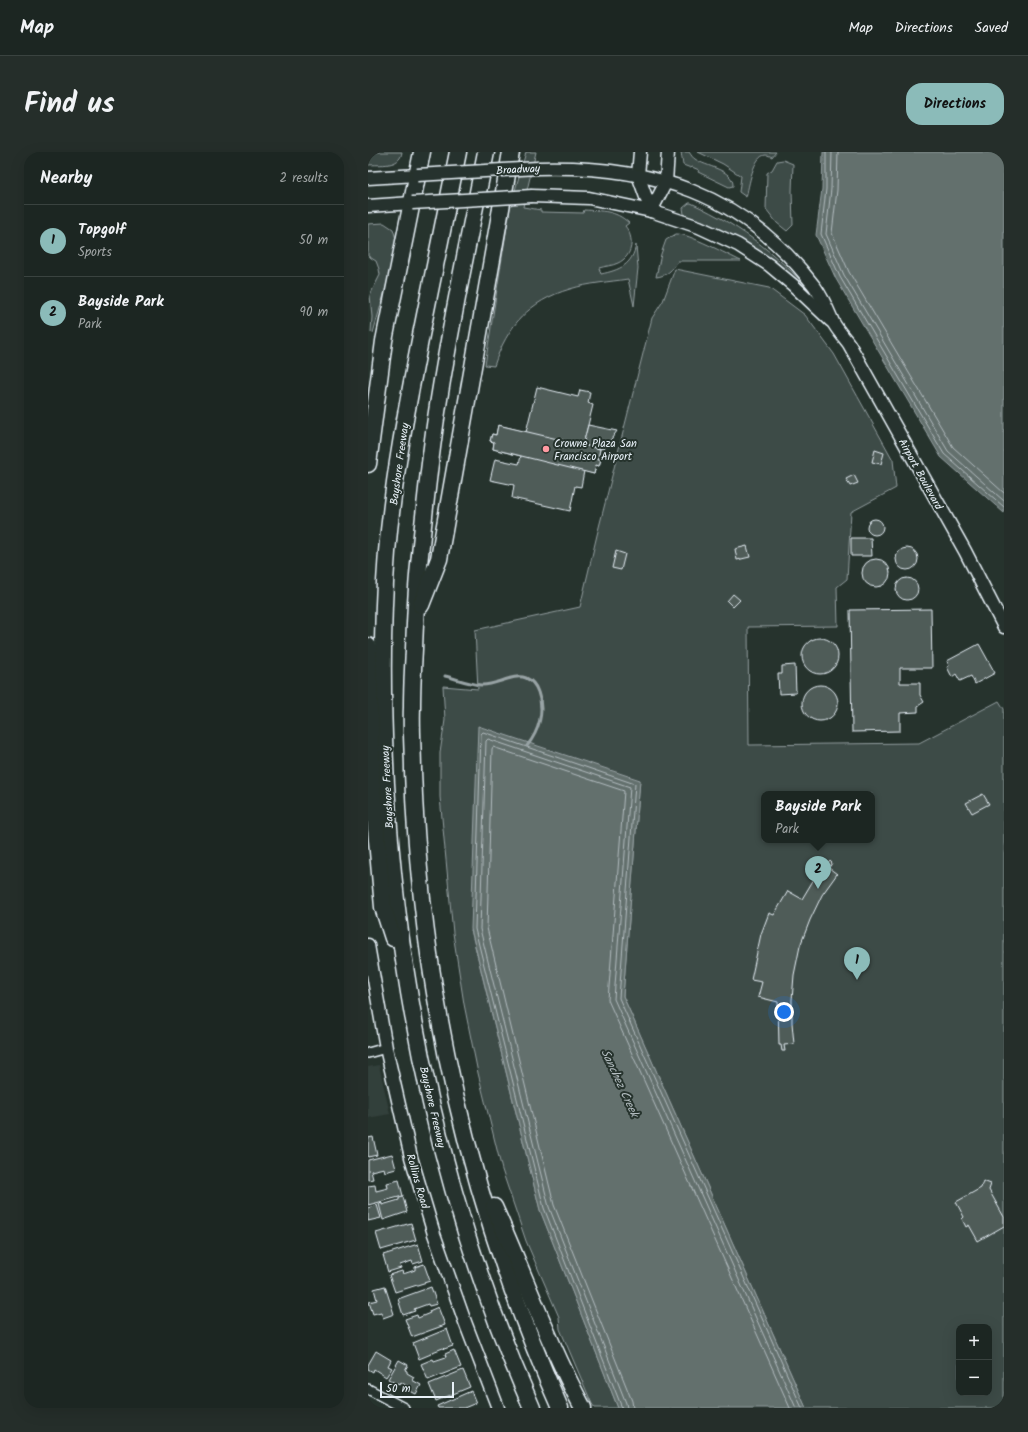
<!DOCTYPE html>
<html lang="en">
<head>
<meta charset="utf-8">
<style>
  :root { --surface:#1c2622; --page:#252e2a; --text:#f1f3f6; --muted:#a0a5a5; --line:#3a4340; --accent:#8bbbb9 }
  body { margin:0; font-family:Kalam,sans-serif; background:var(--page); color:var(--text) }
  .controls { position:absolute; right:12px; bottom:12px; display:grid; overflow:hidden; border-radius:8px; box-shadow:0 4px 16px #0002 }
  .controls button { width:36px; height:36px; display:grid; place-items:center; padding:0; border:0; border-bottom:1px solid var(--line); background:var(--surface); color:var(--text); font:20px sans-serif }
  .scale { position:absolute; left:12px; bottom:10px; width:74px; box-sizing:border-box; padding-left:4px; border:2px solid #e8f1f8; border-top:0; font-size:11px; line-height:14px; white-space:nowrap; color:#e8f1f8; -webkit-text-stroke:3px #26332d; paint-order:stroke }
  .you { position:absolute; left:416px; top:860px; width:14px; height:14px; margin:-10px; border:3px solid #fff; border-radius:50%; background:#1a73e8; box-shadow:0 0 0 6px #1a73e833 }
  .badge { display:grid; place-items:center; width:26px; height:26px; border-radius:50%; background:var(--accent); color:#111; font-size:13px; font-weight:700 }
  .pin { position:absolute; translate:-50% -33px; filter:drop-shadow(0 1px 2px #0008) }
  .pin::after { content:''; position:absolute; top:21px; width:14px; height:12px; background:inherit; clip-path:polygon(0 0,100% 0,50% 100%) }
  .popup { position:absolute; left:393px; top:639px; width:114px; height:52px; box-sizing:border-box; display:grid; place-content:center; border-radius:8px; background:var(--surface); filter:drop-shadow(0 1px 3px #0005); font-size:13px; white-space:nowrap; color:var(--muted) }
  .popup b { font-size:15px; color:var(--text) }
  .popup::after { content:''; position:absolute; left:50%; top:100%; margin-left:-8px; border:8px solid transparent; border-top-color:var(--surface) }
  .list { margin:0; padding:0; list-style:none }
  h2 { display:flex; justify-content:space-between; align-items:center; height:52px; margin:0; padding:0 16px; font-size:17px }
  h2 small { font-size:13px; font-weight:400; color:var(--muted) }
  .list li { display:grid; grid-template-columns:26px 1fr auto; gap:12px; align-items:center; box-sizing:border-box; height:72px; padding:0 16px; border-top:1px solid var(--line) }
  .list b { display:block; font-size:15px; white-space:nowrap }
  .list p { margin:0; font-size:13px; white-space:nowrap; color:var(--muted) }
  .list em { font-size:13px; font-style:normal; color:var(--muted) }
  .map { position:relative; flex:none; width:636px; height:1256px; overflow:hidden; border-radius:16px }
  header { display:flex; align-items:center; gap:24px; box-sizing:border-box; height:56px; padding:0 20px; background:var(--surface); border-bottom:1px solid var(--line) }
  header strong { font-size:19px }
  nav { display:flex; gap:22px; margin-inline-start:auto; font-size:14px }
  .intro { display:flex; align-items:center; justify-content:space-between; box-sizing:border-box; height:96px; padding:0 24px }
  h1 { margin:0; font-size:28px }
  .button { padding:10px 18px; border-radius:16px; background:var(--accent); color:#111; font-size:14px; font-weight:700 }
  main { display:flex; gap:24px; padding:0 24px }
  aside { flex:1; background:var(--surface); border-radius:16px; box-shadow:0 4px 16px #0002 }
  .map>svg:first-child { display:block }
  .built { fill:#333f3a }
  .green { fill:#3e4b47; stroke:#939ea0; fill-rule:evenodd }
  .water { fill:#636f6d; stroke:#98a3a5 }
  .lines { fill:none; stroke-linecap:round; stroke-linejoin:round }
  .shore { stroke:#b3bdc0; stroke-width:1 }
  .stream { stroke:#98a3a5; stroke-width:3 }
  .building { fill:#505c59; stroke:#e8f1f8 }
  .street-casing { stroke:#e8f1f8; stroke-width:12 }
  .secondary-casing { stroke:#e8f1f8; stroke-width:15 }
  .highway-casing { stroke:#e8f1f8; stroke-width:19 }
  .street { stroke:#26332d; stroke-width:9 }
  .secondary { stroke:#26332d; stroke-width:12 }
  .highway { stroke:#26332d; stroke-width:16 }
  .secondary-bridge-casing { stroke:#e8f1f8; stroke-width:15; stroke-linecap:butt }
  .secondary-bridge { stroke:#26332d; stroke-width:12 }
  .poi-dot { fill:#ff9aa2; stroke:#26332d; stroke-width:1.5 }
  .labels { text-anchor:middle; stroke-width:4; stroke-linejoin:round; paint-order:stroke }
  .street-label { font-size:11px; fill:#e8f1f8; stroke:#26332d }
  .poi-label { font-size:11px; fill:#e8f1f8; stroke:#26332d; text-anchor:start }
  .water-label { font-size:12px; font-style:italic; fill:#b3bdc0; stroke:#26332d }
</style>
</head>
<body>
<header>
<strong>Map</strong>
<nav><a>Map</a><a>Directions</a><a>Saved</a></nav>
</header>
<div class="intro"><h1>Find us</h1><a class="button">Directions</a></div>
<main>
<aside>
<h2>Nearby<small>2 results</small></h2>
<ul class="list">
<li><span class="badge">1</span><div><b>Topgolf</b><p>Sports</p></div><em>50 m</em></li>
<li><span class="badge">2</span><div><b>Bayside Park</b><p>Park</p></div><em>90 m</em></li>
</ul>
</aside>
<div class="map">
<svg width="636" height="1256" viewBox="0 0 636 1256">
  <rect width="100%" height="100%" fill="#26332d"/>
  <filter id="ink" filterUnits="userSpaceOnUse"><feTurbulence type="fractalNoise" baseFrequency=".025" numOctaves="2"/><feDisplacementMap in="SourceGraphic" scale="8" xChannelSelector="R" yChannelSelector="G"/><feConvolveMatrix kernelMatrix="1 2 1 2 8 2 1 2 1" color-interpolation-filters="sRGB"/></filter>
  <g filter="url(#ink)">
    <path class="built" d="M 11,913 L 22,962 L 0,966 L 0,915 Z"/>
    <g class="green">
      <path d="M 0,0 L 34,0 C 32,16 12,12 0,13 Z"/>
      <path d="M 158,0 L 168,0 L 155,55 L 173,58 L 173,60 L 215,61 L 216,58 C 234,59 247,58 261,71 L 257,74 C 267,86 265,104 250,111 C 244,114 237,114 231,116 L 233,122 C 252,118 264,113 268,93 L 270,116 L 266,154 L 260,127 C 241,130 221,131 202,137 C 161,149 139,174 126,214 L 117,213 L 142,56 Z"/>
      <path d="M 313,0 L 321,0 C 323,3 325,6 327,7 C 337,15 366,17 365,34 L 361,35 L 330,20 L 331,18 L 324,15 L 323,16 L 315,13 Z"/>
      <path d="M 330,0 L 408,0 L 404,5 C 402,4 400,3 398,3 C 385,3 381,35 378,45 L 371,40 L 373,24 L 355,12 Z"/>
      <path d="M 415,8 L 425,12 L 424,39 L 425,73 L 419,79 L 409,71 L 398,57 L 399,21 L 404,18 L 409,9 Z"/>
      <path d="M 321,51 L 323,51 C 377,76 414,106 453,151 L 318,65 L 316,62 L 315,56 Z"/>
      <path d="M 16,71 L 25,77 L 29,90 L 23,117 L 5,181 L 3,180 L 4,165 L 2,143 L 12,123 L 11,117 L 8,109 L 0,104 L 0,72 Z"/>
      <path d="M 308,82 C 320,81 360,103 373,109 L 310,109 C 304,118 299,124 288,125 L 293,102 L 298,88 Z"/>
      <path d="M 307,117 L 401,136 L 437,163 L 466,202 L 525,308 L 528,336 L 483,360 L 479,427 L 469,435 L 470,474 L 380,475 L 381,593 L 551,591 L 631,549 L 636,557 L 636,1256 L 438,1256 L 255,844 L 272,628 L 103,778 L 172,1058 L 250,1256 L 227,1256 L 224,1252 L 192,1177 L 191,1165 L 158,1089 L 134,1018 L 110,921 L 96,852 L 85,781 L 72,645 L 72,601 L 77,568 L 75,534 L 110,537 L 107,478 L 212,455 L 229,383 L 284,166 L 295,149 ZM 396,642 L 504,642 L 504,688 L 396,688 ZM 591,1175 L 621,1175 L 621,1241 L 591,1241 Z"/>
    </g>
    <g class="water">
      <path d="M 455,0 L 636,0 L 636,361 L 573,305 L 468,127 L 448,83 L 454,37 Z"/>
      <path d="M 110,574 L 272,628 L 255,844 L 438,1256 L 250,1256 L 172,1058 L 103,777 Z"/>
    </g>
    <g class="lines">
      <g class="shore">
        <path d="M 458,0 L 458,37 L 453,82 L 472,125 L 576,302 L 636,355"/>
        <path d="M 464,0 L 463,37 L 458,82 L 476,123 L 580,299 L 636,349"/>
        <path d="M 470,0 L 469,38 L 464,81 L 481,120 L 585,295 L 636,341"/>
        <path d="M 254,1256 L 176,1056 L 107,777 L 113,582 L 115,580 L 267,632 L 251,846 L 434,1256"/>
        <path d="M 259,1256 L 258,1251 L 181,1055 L 112,777 L 118,589 L 120,587 L 262,635 L 246,847 L 428,1256"/>
        <path d="M 265,1256 L 264,1249 L 186,1053 L 119,776 L 124,597 L 125,595 L 256,639 L 240,848 L 422,1256"/>
      </g>
      <path class="stream" d="M 77,524 C 89,527 102,532 113,533 C 128,534 145,521 158,526 C 165,529 168,534 170,540 C 177,559 171,579 159,594"/>
    </g>
    <g class="building">
      <path d="M 169,235 L 210,245 L 212,238 L 222,240 L 220,251 L 225,253 L 215,293 L 232,297 L 230,307 L 233,307 L 231,314 L 228,313 L 226,322 L 216,319 L 213,335 L 207,334 L 202,359 L 144,346 L 146,333 L 122,328 L 127,307 L 151,312 L 153,304 L 125,297 L 126,290 L 122,289 L 124,282 L 128,283 L 130,273 L 158,280 Z"/>
      <path d="M 130,273 L 232,297 L 230,307 L 233,307 L 231,314 L 228,313 L 226,322 L 125,297 L 126,290 L 122,289 L 124,282 L 128,283 Z"/>
      <path d="M 220,273 L 249,279 L 236,297 L 215,293 Z"/>
      <path d="M 507,298 L 516,301 L 513,312 L 504,310 Z"/>
      <path d="M 486,323 L 490,331 L 482,334 L 478,327 Z"/>
      <circle cx="507" cy="375" r="8"/>
      <path d="M 483,386 L 503,386 L 504,404 L 483,404 Z"/>
      <path d="M 379,394 L 382,405 L 369,408 L 367,397 Z"/>
      <circle cx="539" cy="407" r="11"/>
      <path d="M 248,399 L 257,402 L 253,418 L 244,416 Z"/>
      <circle cx="508" cy="421" r="14"/>
      <circle cx="539" cy="437" r="11"/>
      <path d="M 365,442 L 372,448 L 365,455 L 359,449 Z"/>
      <path d="M 563,457 L 564,516 L 532,516 L 532,531 L 552,531 L 552,543 L 556,550 L 550,554 L 550,560 L 532,561 L 532,579 L 484,580 L 482,458 Z"/>
      <circle cx="452" cy="504" r="18"/>
      <path d="M 611,492 L 627,521 L 607,532 L 603,524 L 592,529 L 588,522 L 584,525 L 579,515 L 581,514 L 579,509 Z"/>
      <path d="M 427,513 L 428,541 L 411,542 L 410,522 L 414,522 L 414,514 Z"/>
      <circle cx="452" cy="551" r="18"/>
      <path d="M 615,642 L 621,652 L 604,661 L 598,651 Z"/>
      <path d="M 462,709 L 464,711 L 461,716 L 469,722 L 454,743 L 442,768 L 432,794 L 426,823 L 424,848 L 424,871 L 426,892 L 416,893 L 417,899 L 414,899 L 413,893 L 411,893 L 410,850 L 390,845 L 394,830 L 383,828 L 393,782 L 401,761 L 406,763 L 420,739 L 434,747 L 455,712 L 458,714 Z"/>
      <path d="M 5,985 L 9,1003 L 0,1005 L 0,986 Z"/>
      <path d="M 24,1002 L 28,1017 L 17,1020 L 16,1016 L 3,1019 L 5,1027 L 0,1028 L 0,1008 Z"/>
      <path d="M 31,1028 L 35,1044 L 0,1053 L 0,1034 L 7,1033 L 8,1039 L 20,1036 L 19,1031 Z"/>
      <path d="M 615,1029 L 623,1032 L 621,1038 L 636,1065 L 636,1074 L 610,1089 L 601,1073 L 598,1075 L 594,1067 L 596,1065 L 588,1050 L 613,1036 Z"/>
      <path d="M 35,1045 L 39,1060 L 15,1068 L 11,1052 L 14,1051 L 14,1053 L 31,1048 L 31,1046 Z"/>
      <path d="M 9,1053 L 13,1066 L 0,1069 L 0,1056 Z"/>
      <path d="M 43,1071 L 48,1088 L 13,1098 L 8,1081 Z"/>
      <path d="M 50,1092 L 55,1109 L 45,1112 L 44,1109 L 32,1113 L 33,1116 L 20,1120 L 15,1103 Z"/>
      <path d="M 56,1112 L 62,1129 L 27,1140 L 21,1123 L 34,1119 L 35,1122 L 47,1118 L 47,1115 Z"/>
      <path d="M 17,1134 L 26,1162 L 15,1166 L 13,1160 L 5,1162 L 1,1150 L 9,1148 L 6,1137 Z"/>
      <path d="M 63,1135 L 69,1152 L 61,1154 L 60,1152 L 46,1157 L 47,1159 L 35,1163 L 30,1147 Z"/>
      <path d="M 70,1155 L 77,1173 L 44,1185 L 37,1167 L 49,1163 L 50,1166 L 62,1161 L 61,1159 Z"/>
      <path d="M 79,1177 L 85,1194 L 76,1197 L 75,1196 L 62,1201 L 63,1202 L 51,1207 L 45,1191 Z"/>
      <path d="M 86,1198 L 93,1215 L 60,1228 L 53,1212 L 65,1207 L 66,1209 L 78,1205 L 77,1202 Z"/>
      <path d="M 8,1199 L 23,1208 L 20,1214 L 24,1216 L 18,1225 L 6,1217 L 5,1220 L 0,1217 L 0,1213 Z"/>
      <path d="M 31,1208 L 40,1213 L 37,1218 L 39,1219 L 39,1221 L 46,1225 L 44,1228 L 53,1233 L 48,1242 L 38,1237 L 39,1234 L 33,1230 L 32,1232 L 29,1231 L 29,1232 L 20,1227 Z"/>
      <path d="M 95,1218 L 102,1235 L 68,1249 L 61,1232 Z"/>
      <path d="M 103,1239 L 108,1251 L 96,1256 L 70,1256 L 69,1254 Z"/>
    </g>
    <g class="lines">
      <g class="street-casing">
        <g id="street">
          <path d="M 0,901 L 18,896"/>
          <path d="M 0,1237 L 36,1256"/>
        </g>
      </g>
      <g class="secondary-casing">
        <g id="secondary">
          <path d="M 272,0 L 270,23 L 283,59"/>
          <path d="M 170,16 C 284,13 376,41 447,135 C 456,148 459,156 465,170 C 469,178 476,185 481,192 L 597,399 L 636,475"/>
          <path d="M 0,26 L 49,23"/>
          <path d="M 164,44 L 221,46 L 283,59 L 331,75 L 370,93 L 401,113 L 425,133 L 463,169"/>
          <path d="M 0,54 L 44,51"/>
          <path d="M 283,59 L 298,30 L 300,0"/>
          <path d="M 0,793 L 18,896 L 43,1005 L 66,1082 L 97,1170 L 130,1256"/>
        </g>
      </g>
      <g class="highway-casing">
        <g id="highway">
          <path d="M 90,0 C 78,61 65,122 53,183 C 39,255 25,327 19,400 C 13,477 14,554 18,632 C 30,846 77,1059 164,1256"/>
          <path d="M 118,0 C 101,86 82,173 69,260 C 61,311 56,362 51,413 C 48,441 47,469 46,497 C 45,516 44,536 44,555 C 43,576 45,598 45,619 C 52,839 103,1056 192,1256"/>
          <path d="M 0,312 L 16,189 L 54,0"/>
          <path d="M 53,453 L 71,407 L 143,0"/>
          <path d="M 0,494 L 4,632 L 15,755 L 25,786"/>
          <path d="M 126,1055 C 156,1122 180,1191 215,1256"/>
        </g>
      </g>
      <use href="#street" class="street"/>
      <use href="#secondary" class="secondary"/>
      <use href="#highway" class="highway"/>
      <g class="secondary-bridge-casing">
        <g id="secondary-bridge">
          <path d="M 49,23 L 170,16"/>
          <path d="M 44,51 L 164,44"/>
        </g>
      </g>
      <use href="#secondary-bridge" class="secondary-bridge"/>
    </g>
  </g>
  <circle class="poi-dot" cx="178" cy="297" r="4"/>
  <g class="labels">
    <g class="street-label">
      <text transform="translate(150 17) rotate(-3)" y="4">Broadway</text>
      <text transform="translate(31 312) rotate(-82)" y="4">Bayshore Freeway</text>
      <text transform="translate(553 322) rotate(61)" y="4">Airport Boulevard</text>
      <text transform="translate(19 635) rotate(-93)" y="4">Bayshore Freeway</text>
      <text transform="translate(65 955) rotate(77)" y="4">Bayshore Freeway</text>
      <text transform="translate(50 1029) rotate(74)" y="4">Rollins Road</text>
    </g>
    <g class="poi-label">
      <text x="186" y="295">Crowne Plaza San<tspan x="186" dy="13">Francisco Airport</tspan></text>
    </g>
    <g class="water-label">
      <text transform="translate(252 931) rotate(65)" y="4">Sanchez Creek</text>
    </g>
  </g>
</svg>
<div class="controls">
<button>+</button>
<button>−</button>
</div>
<div class="scale">50 m</div>
<div class="you"></div>
<div class="pin badge" style="left:489px;top:828px">1</div>
<div class="pin badge" style="left:450px;top:737px">2</div>
<div class="popup"><b>Bayside Park</b>Park</div>
</div>
</main>
</body>
</html>
